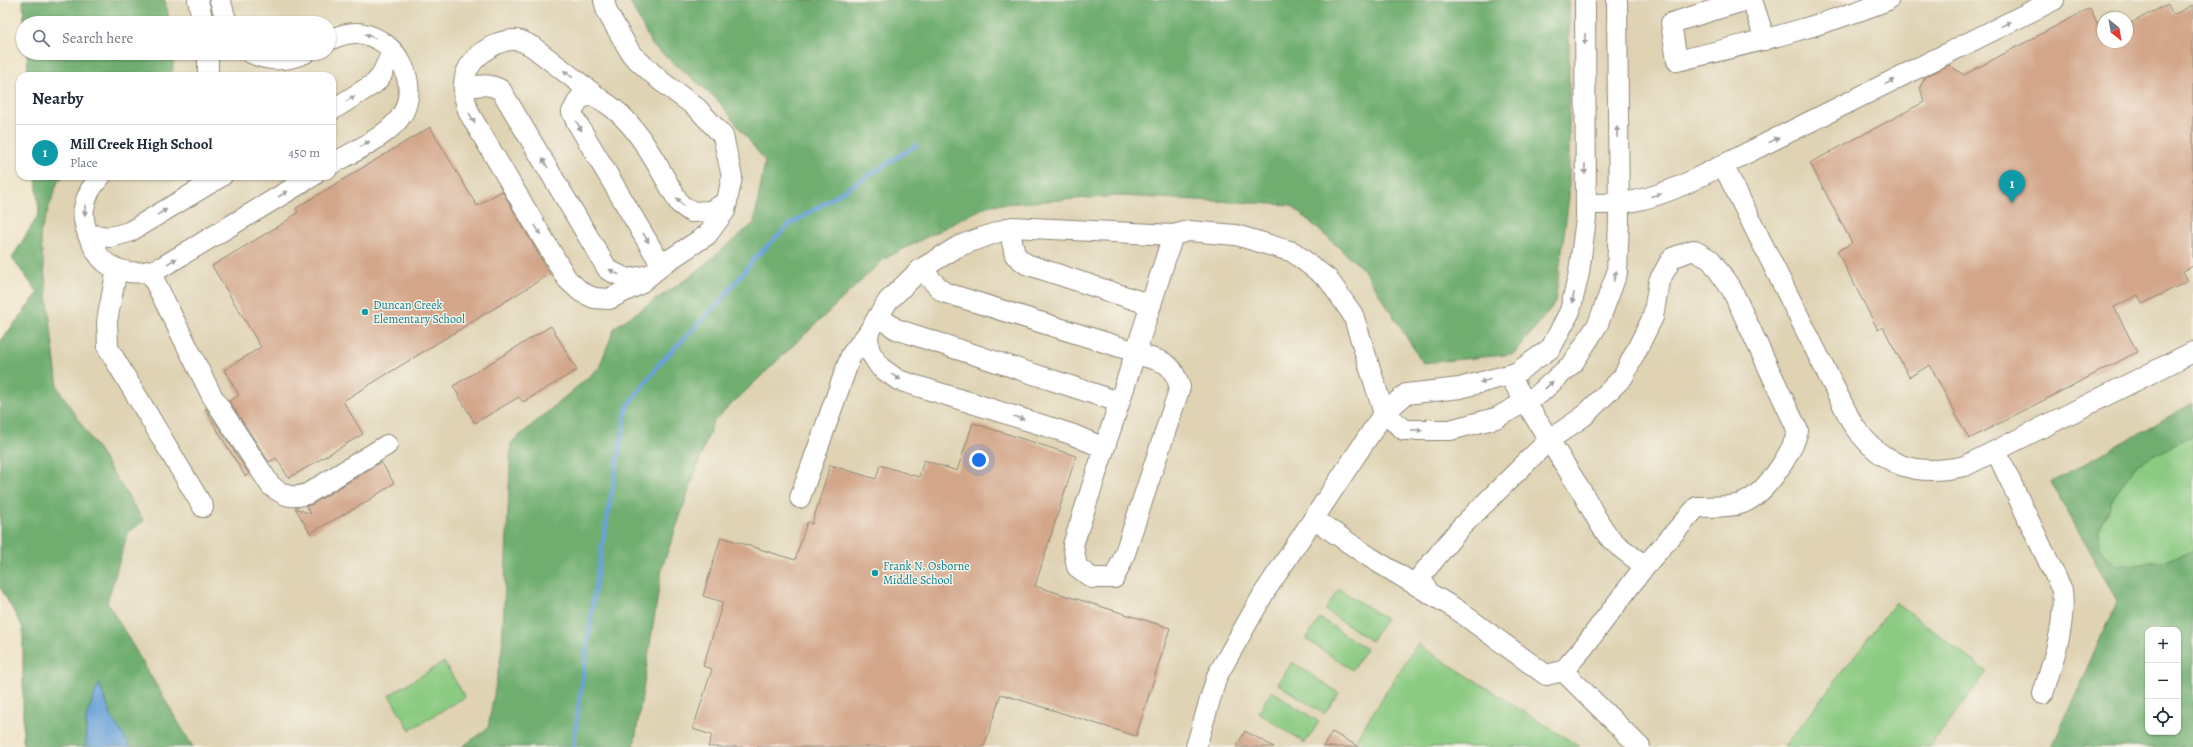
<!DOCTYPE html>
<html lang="en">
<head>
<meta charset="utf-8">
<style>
  :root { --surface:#fff; --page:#f6f6f7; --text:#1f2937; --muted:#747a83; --line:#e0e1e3; --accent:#b5179e }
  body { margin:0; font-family:Alegreya,serif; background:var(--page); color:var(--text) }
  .controls { position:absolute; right:12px; bottom:12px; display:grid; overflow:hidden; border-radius:8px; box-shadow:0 1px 3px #0004 }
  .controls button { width:36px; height:36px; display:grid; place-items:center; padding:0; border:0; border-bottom:1px solid var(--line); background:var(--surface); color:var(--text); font:20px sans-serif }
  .compass { position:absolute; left:2097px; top:12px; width:36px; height:36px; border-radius:50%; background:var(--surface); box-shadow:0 1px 3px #0004; rotate:149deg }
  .you { position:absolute; left:979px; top:460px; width:14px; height:14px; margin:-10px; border:3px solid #fff; border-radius:50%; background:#1a73e8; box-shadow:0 0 0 6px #1a73e833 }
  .badge { display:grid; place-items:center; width:26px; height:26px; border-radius:50%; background:var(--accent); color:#fff; font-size:13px; font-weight:700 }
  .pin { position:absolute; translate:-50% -33px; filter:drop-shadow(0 1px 2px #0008) }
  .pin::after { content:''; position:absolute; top:21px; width:14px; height:12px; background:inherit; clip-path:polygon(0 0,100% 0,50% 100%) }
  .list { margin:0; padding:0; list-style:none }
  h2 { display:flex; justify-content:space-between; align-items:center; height:52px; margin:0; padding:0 16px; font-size:17px }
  h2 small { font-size:13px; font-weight:400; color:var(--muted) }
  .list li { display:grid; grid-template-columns:26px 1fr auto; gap:12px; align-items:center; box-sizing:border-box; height:56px; padding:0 16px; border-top:1px solid var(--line) }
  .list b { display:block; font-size:15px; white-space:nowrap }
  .list p { margin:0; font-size:13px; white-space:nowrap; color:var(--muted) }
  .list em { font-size:13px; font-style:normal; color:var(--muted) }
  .icon { flex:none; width:22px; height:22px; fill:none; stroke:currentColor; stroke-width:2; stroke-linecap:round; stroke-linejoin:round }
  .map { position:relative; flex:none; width:2193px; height:747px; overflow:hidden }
  .search { position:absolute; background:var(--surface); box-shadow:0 1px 3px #0004; left:16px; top:16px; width:320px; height:44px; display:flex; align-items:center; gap:10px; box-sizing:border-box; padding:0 14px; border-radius:22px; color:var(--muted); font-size:15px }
  .panel { position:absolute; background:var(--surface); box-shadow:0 1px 3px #0004; left:16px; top:72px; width:320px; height:108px; border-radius:12px }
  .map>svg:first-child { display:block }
  .built { fill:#dfd3b4; fill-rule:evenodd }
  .green { fill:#8aca81; stroke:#5a7a56 }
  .forest { fill:#6fae6f; stroke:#4d6c4d; fill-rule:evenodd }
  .water { fill:#68a2d8; stroke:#4a6682 }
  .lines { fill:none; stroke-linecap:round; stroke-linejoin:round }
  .stream { stroke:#68a2d8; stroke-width:4.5 }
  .building { fill:#d3a689 }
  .minor-casing { stroke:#8e8779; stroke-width:22 }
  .minor { stroke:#fff; stroke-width:20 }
  .oneway { fill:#a0a0a0 }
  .culture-dot { fill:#0f9aa8; stroke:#f7f3e8; stroke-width:1.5 }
  .labels { text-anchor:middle; stroke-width:3; stroke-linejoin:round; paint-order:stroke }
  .culture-label { font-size:12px; fill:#0d838f; stroke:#f7f3e8; text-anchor:start }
</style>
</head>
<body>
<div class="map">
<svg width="2193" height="747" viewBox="0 0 2193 747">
  <rect width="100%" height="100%" fill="#f7f3e8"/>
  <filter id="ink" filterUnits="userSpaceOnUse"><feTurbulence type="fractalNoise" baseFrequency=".025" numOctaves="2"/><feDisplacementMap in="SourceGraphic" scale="8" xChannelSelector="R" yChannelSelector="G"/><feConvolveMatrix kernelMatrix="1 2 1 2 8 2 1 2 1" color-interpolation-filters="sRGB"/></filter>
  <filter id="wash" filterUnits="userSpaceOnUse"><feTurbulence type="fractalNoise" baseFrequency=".012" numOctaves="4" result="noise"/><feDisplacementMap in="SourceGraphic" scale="16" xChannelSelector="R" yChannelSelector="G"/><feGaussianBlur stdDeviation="0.9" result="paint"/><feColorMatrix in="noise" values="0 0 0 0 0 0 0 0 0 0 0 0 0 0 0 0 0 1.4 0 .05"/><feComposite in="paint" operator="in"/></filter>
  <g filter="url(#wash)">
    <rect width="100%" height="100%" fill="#f0e3c7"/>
    <g class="built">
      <path d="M 168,0 L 629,0 L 652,45 L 717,99 L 765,161 L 754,223 L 688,278 L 615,327 L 599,368 L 511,443 L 502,650 L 488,729 L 462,747 L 193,747 L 107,602 L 128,532 L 144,521 L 58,388 L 40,234 L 58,181 L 64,176 L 332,176 L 332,76 L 169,76 L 173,70 L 173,53 L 329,53 L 329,23 L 170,23 L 166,1 Z"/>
      <path d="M 1569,0 L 2193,0 L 2193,403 L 2051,482 L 2117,601 L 2052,747 L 634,747 L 662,568 L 713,422 L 884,259 L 989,205 L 1119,196 L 1291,205 L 1364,270 L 1423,363 L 1555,303 L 1569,197 ZM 2103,18 L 2127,18 L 2127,42 L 2103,42 Z"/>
    </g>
    <g class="green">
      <path d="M 2193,435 L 2193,551 L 2168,560 L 2118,566 L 2100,550 L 2099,530 L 2113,498 L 2136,465 Z"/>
      <path d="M 1339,589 L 1386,619 L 1371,641 L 1325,610 Z"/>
      <path d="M 1896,602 L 1987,672 L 1929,747 L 1784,747 Z"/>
      <path d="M 1320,618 L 1366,649 L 1352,670 L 1306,639 Z"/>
      <path d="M 1417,644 L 1580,747 L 1369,747 L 1356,739 Z"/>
      <path d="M 444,662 L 465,697 L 410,730 L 389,695 Z"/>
      <path d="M 1292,662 L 1339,693 L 1324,714 L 1278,684 Z"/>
      <path d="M 1272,691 L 1319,722 L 1305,743 L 1258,712 Z"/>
    </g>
    <g class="forest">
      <path d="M 23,0 L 165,0 L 170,23 L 24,23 Z"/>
      <path d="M 629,0 L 1569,0 L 1569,197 L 1555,303 L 1514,354 L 1423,363 L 1364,270 L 1291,205 L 1119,196 L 989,205 L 884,259 L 713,422 L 662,568 L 634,747 L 462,747 L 488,728 L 502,649 L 511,443 L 599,368 L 615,327 L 688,278 L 754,223 L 765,161 L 717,99 L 652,45 Z"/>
      <path d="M 27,53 L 173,53 L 173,70 L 169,76 L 28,76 Z"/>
      <path d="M 36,176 L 64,176 L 58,181 L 40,234 L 58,388 L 144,521 L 128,532 L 107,602 L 193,747 L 131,747 L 112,718 L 99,683 L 86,718 L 86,747 L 23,747 L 23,628 L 0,587 L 0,342 L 38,293 L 12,258 L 39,214 Z"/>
      <path d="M 2193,403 L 2193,435 L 2136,465 L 2113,498 L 2099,530 L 2100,550 L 2118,566 L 2168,560 L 2193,551 L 2193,747 L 2052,747 L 2117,601 L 2051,482 ZM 2148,630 L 2178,630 L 2178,732 L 2148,732 Z"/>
    </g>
    <path class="water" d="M 99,683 L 112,718 L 131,747 L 86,747 L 86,718 Z"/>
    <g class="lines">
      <path class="stream" d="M 573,747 L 596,581 L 627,407 L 660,363 L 719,303 L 754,259 L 788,226 L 917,145"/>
    </g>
    <g id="blocks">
      <g class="building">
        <path d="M 2168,4 L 2173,15 L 2193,5 L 2193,266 L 2183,271 L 2188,281 L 2142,304 L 2138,295 L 2114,307 L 2137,352 L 1969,439 L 1930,365 L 1909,377 L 1883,327 L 1878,330 L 1837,251 L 1852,243 L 1810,163 L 1924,102 L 1920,87 L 1925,77 L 1949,65 L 1964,75 L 2090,8 L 2103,35 L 2103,42 L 2106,42 L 2109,47 L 2127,42 L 2127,25 Z"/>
        <path d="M 430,127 L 477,206 L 502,191 L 550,274 L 343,401 L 363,434 L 289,478 L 276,458 L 269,462 L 229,401 L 239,395 L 224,370 L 261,347 L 212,266 L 285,222 L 298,212 L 296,208 Z"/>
        <path d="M 551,326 L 577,370 L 523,402 L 519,397 L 475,423 L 453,386 Z"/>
        <path d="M 206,408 L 249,474 L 245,476 L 205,409 Z"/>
        <path d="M 973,423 L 1076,456 L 1035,586 L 1170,628 L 1136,736 L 1001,694 L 984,747 L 708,747 L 712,735 L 693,729 L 712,669 L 703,666 L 723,602 L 703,596 L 721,537 L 795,560 L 807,522 L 812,524 L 830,465 L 876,479 L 880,465 L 919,477 L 924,460 L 957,471 Z"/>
        <path d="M 381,462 L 394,483 L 366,502 L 310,533 L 295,508 L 311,514 L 306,506 L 313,504 Z"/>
        <path d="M 1245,731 L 1274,747 L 1236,747 Z"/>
        <path d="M 1332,732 L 1359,747 L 1323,747 Z"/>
      </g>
    </g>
  </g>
  <g filter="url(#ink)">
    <use href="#blocks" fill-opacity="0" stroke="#8e8779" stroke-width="1"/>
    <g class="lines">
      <g class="minor-casing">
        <g id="minor">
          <path d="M 198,0 L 203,23"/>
          <path d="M 220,0 L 227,23"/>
          <path d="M 1747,0 L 1671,23 L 1677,61 C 1749,44 1820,27 1888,0"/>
          <path d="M 1752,0 L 1765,40"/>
          <path d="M 329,40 C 340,35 353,31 364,34 C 398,42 419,82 403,113 C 391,135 353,152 332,164"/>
          <path d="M 208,53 L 208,76"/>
          <path d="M 251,53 C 270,62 286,61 305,53"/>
          <path d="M 464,89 C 478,85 488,83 501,90 L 608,270 L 627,279 L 649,275"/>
          <path d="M 599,98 L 533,47 C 529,45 525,42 521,41 C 500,36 470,56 465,77 C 462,90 465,101 469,113 L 567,279 L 581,292 L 594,298 L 609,299 L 638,285 L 666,262 L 707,235 L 725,211 L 732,177 L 723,136 L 697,108 L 662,82 L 632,55 L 607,12 L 604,0"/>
          <path d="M 332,110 L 375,83 L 381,76 L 392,52"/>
          <path d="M 1723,165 L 1853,425 C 1884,467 1915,477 1965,466 L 2193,352"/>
          <path d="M 101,176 C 92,185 86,196 84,208 C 81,224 95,257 109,265 C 126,275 145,274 162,267 L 313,176"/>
          <path d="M 1586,204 C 1625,205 1649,200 1685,184 L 2054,0"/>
          <path d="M 1009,228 L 1015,255 L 1026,264 L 1151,305"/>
          <path d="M 88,235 L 111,237 L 129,232 L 222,176"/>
          <path d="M 666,262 L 656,256 L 576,121 L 572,112 L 579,99 L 591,95 C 635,113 656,165 680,204 L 691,212 L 710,211 L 727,202"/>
          <path d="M 117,269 L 107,321 L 108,348 L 203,507"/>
          <path d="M 921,269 L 943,292 L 1136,352"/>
          <path d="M 150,272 L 212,396 L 271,486 C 285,496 291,499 307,494 L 387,445"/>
          <path d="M 878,316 L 896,329 L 1119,402"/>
          <path d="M 1138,345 L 1073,545 L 1077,567 L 1092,578 L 1114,578 L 1123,559 L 1180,387 C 1172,364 1167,362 1143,356 L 1138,345 L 1173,235 L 1189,231 L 1236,235 L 1293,252 L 1328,279 L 1353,315 L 1384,413 L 1404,430 L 1450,430 L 1496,418 L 1539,394 L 1573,363 L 1598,324 L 1617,273 L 1619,219 L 1617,0"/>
          <path d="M 1509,375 C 1533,414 1557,453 1582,492 C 1591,507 1599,526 1611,539 C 1620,549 1634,557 1645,566 L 1697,507 C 1710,506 1727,508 1740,504 C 1764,497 1791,455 1798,431 L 1732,290 L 1711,260 L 1693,250 L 1672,258 L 1659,281 L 1653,317 L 1623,377 L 1584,416 L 1549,440 L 1461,527 L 1420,577 L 1429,593 L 1456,609 L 1546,675 L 1563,671 L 1583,648 L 1645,566"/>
          <path d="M 1104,448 L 1071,434 L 898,380 L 880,367 L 869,350 L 868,333 L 888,301 L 921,269 L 959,246 L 1012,227 L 1173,235"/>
          <path d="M 1996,451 L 2062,590 C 2066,626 2053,660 2043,694"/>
          <path d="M 800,498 L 851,355 L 868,333"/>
          <path d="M 1314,519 L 1371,558 L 1429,593"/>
          <path d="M 1563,671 L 1640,747"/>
          <path d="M 1196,747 L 1217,676 L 1264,593 L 1384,413 L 1406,394 L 1460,388 L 1516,373 L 1551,348 L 1570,311 L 1579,273 L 1586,218 L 1585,0"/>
        </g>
      </g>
      <use href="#minor" class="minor"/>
    </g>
    <defs><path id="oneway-solid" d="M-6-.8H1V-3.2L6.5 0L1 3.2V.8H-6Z"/></defs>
    <g class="oneway">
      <use href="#oneway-solid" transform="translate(2006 24) rotate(-26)"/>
      <use href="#oneway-solid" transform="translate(370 36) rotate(-159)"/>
      <use href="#oneway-solid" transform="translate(1585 39) rotate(90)"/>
      <use href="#oneway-solid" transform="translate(568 74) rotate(-142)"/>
      <use href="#oneway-solid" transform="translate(1890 82) rotate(-26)"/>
      <use href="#oneway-solid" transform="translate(350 99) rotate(-31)"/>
      <use href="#oneway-solid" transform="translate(472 118) rotate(60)"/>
      <use href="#oneway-solid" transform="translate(579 126) rotate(60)"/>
      <use href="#oneway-solid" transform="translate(1617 132) rotate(-90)"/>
      <use href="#oneway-solid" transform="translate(1774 140) rotate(-27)"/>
      <use href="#oneway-solid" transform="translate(365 144) rotate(-31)"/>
      <use href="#oneway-solid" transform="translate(545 163) rotate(-121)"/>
      <use href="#oneway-solid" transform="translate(1585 169) rotate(89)"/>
      <use href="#oneway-solid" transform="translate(283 194) rotate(-31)"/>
      <use href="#oneway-solid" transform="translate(1656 195) rotate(-14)"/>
      <use href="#oneway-solid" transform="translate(680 202) rotate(-131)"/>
      <use href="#oneway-solid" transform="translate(85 210) rotate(93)"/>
      <use href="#oneway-solid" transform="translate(162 212) rotate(-31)"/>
      <use href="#oneway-solid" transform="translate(538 230) rotate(59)"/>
      <use href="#oneway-solid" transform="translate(646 238) rotate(59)"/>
      <use href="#oneway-solid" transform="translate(172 261) rotate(-31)"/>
      <use href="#oneway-solid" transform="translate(614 272) rotate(-152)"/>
      <use href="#oneway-solid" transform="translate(1615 276) rotate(-75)"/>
      <use href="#oneway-solid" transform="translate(1573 298) rotate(102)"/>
      <use href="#oneway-solid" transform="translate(896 377) rotate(31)"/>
      <use href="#oneway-solid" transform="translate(1485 381) rotate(164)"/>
      <use href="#oneway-solid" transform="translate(1549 385) rotate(-43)"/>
      <use href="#oneway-solid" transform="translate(1019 418) rotate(18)"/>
      <use href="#oneway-solid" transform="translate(1417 430) rotate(1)"/>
    </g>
  </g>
  <g class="culture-dot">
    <circle cx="365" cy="312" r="4"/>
    <circle cx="875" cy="573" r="4"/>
  </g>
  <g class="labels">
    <g class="culture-label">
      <text x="373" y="309">Duncan Creek<tspan x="373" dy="14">Elementary School</tspan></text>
      <text x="883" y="570">Frank N. Osborne<tspan x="883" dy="14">Middle School</tspan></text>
    </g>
  </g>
</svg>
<div class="controls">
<button>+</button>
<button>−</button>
<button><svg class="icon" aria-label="locate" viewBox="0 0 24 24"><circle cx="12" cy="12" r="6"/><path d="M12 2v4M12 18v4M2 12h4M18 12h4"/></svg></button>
</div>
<svg class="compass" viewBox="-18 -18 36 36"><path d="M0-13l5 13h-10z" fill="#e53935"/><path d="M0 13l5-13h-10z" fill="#747a83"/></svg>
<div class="you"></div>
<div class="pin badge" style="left:2012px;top:203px;background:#0f9aa8">1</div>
<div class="search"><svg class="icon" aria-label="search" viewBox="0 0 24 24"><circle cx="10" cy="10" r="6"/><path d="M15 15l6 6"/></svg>Search here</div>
<section class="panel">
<h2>Nearby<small></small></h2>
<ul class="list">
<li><span class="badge" style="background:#0f9aa8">1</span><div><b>Mill Creek High School</b><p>Place</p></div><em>450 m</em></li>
</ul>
</section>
</div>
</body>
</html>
